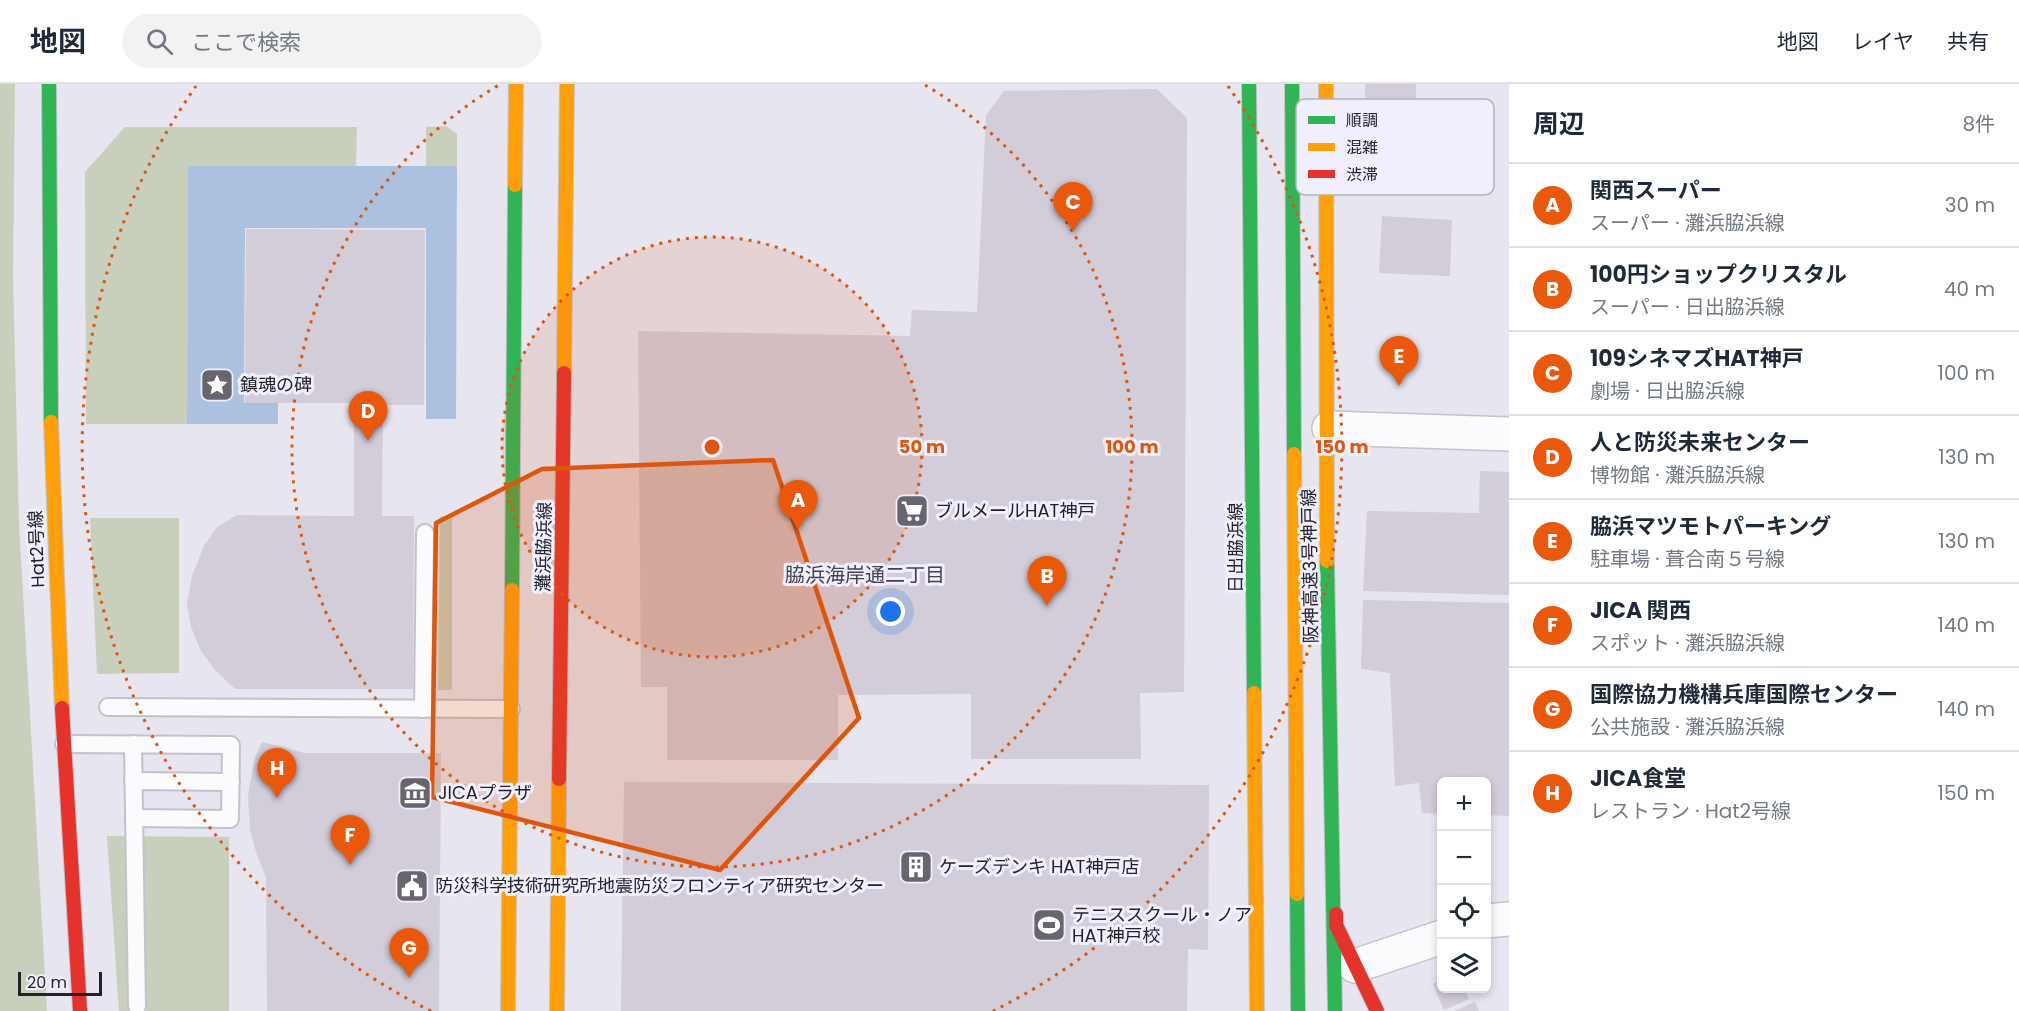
<!DOCTYPE html>
<html lang="ja">
<head>
<meta charset="utf-8">
<style>
  :root { --surface:#fff; --page:#f2f2f3; --text:#1f2937; --muted:#747a83; --line:#e0e1e3; --accent:#ea580c }
  body { margin:0; font-family:Poppins,"Noto Sans JP",sans-serif; background:var(--page); color:var(--text) }
  .controls { position:absolute; right:18px; bottom:18px; display:grid; overflow:hidden; border-radius:9px; box-shadow:0 3px 9px #0003 }
  .controls button { width:54px; height:54px; display:grid; place-items:center; padding:0; border:0; border-bottom:2px solid var(--line); background:var(--surface); color:var(--text); font:30px sans-serif }
  .scale { position:absolute; left:18px; bottom:15px; width:84px; box-sizing:border-box; padding-left:6px; border:3px solid #222229; border-top:0; font-size:16px; line-height:21px; white-space:nowrap; color:#222229; -webkit-text-stroke:4px #f1effe; paint-order:stroke }
  .you { position:absolute; left:891px; top:528px; width:21px; height:21px; margin:-15px; border:4px solid #fff; border-radius:50%; background:#1a73e8; box-shadow:0 0 0 9px #1a73e833 }
  .badge { display:grid; place-items:center; width:39px; height:39px; border-radius:50%; background:var(--accent); color:#fff; font-size:20px; font-weight:700 }
  .pin { position:absolute; translate:-50% -50px; filter:drop-shadow(0 2px 3px #0008) }
  .pin::after { content:''; position:absolute; top:32px; width:21px; height:18px; background:inherit; clip-path:polygon(0 0,100% 0,50% 100%) }
  .list { margin:0; padding:0; list-style:none }
  h2 { display:flex; justify-content:space-between; align-items:center; height:78px; margin:0; padding:0 24px; font-size:26px }
  h2 small { font-size:20px; font-weight:400; color:var(--muted) }
  .list li { display:grid; grid-template-columns:39px 1fr auto; gap:18px; align-items:center; box-sizing:border-box; height:84px; padding:0 24px; border-top:2px solid var(--line) }
  .list b { display:block; font-size:22px; white-space:nowrap }
  .list p { margin:0; font-size:20px; white-space:nowrap; color:var(--muted) }
  .list em { font-size:20px; font-style:normal; color:var(--muted) }
  .icon { flex:none; width:33px; height:33px; fill:none; stroke:currentColor; stroke-width:2; stroke-linecap:round; stroke-linejoin:round }
  .map { position:relative; flex:none; width:1509px; height:927px; overflow:hidden }
  header { display:flex; align-items:center; gap:36px; box-sizing:border-box; height:84px; padding:0 30px; background:var(--surface); border-bottom:2px solid var(--line) }
  header strong { font-size:28px }
  nav { display:flex; gap:33px; margin-inline-start:auto; font-size:21px }
  .search { width:420px; height:54px; background:var(--page); display:flex; align-items:center; gap:15px; box-sizing:border-box; padding:0 21px; border-radius:33px; color:var(--muted); font-size:22px }
  main { display:flex }
  aside { flex:1; background:var(--surface) }
  .map>svg:first-child { display:block }
  .green { fill:#c9cfbd }
  .water { fill:#abc1df }
  .building { fill:#d3ccd9 }
  .lines { fill:none; stroke-linecap:round; stroke-linejoin:round }
  .lane-casing { stroke:#c3c2ca; stroke-width:20 }
  .street-casing { stroke:#c3c2ca; stroke-width:36 }
  .fast-casing { stroke:#c3c2ca; stroke-width:16 }
  .slow-casing { stroke:#c3c2ca; stroke-width:16 }
  .jam-casing { stroke:#c3c2ca; stroke-width:16 }
  .lane { stroke:#fbfbfd; stroke-width:16 }
  .street { stroke:#fbfbfd; stroke-width:33 }
  .fast { stroke:#30b455; stroke-width:14 }
  .slow { stroke:#ff9f0a; stroke-width:14 }
  .jam { stroke:#e5322d; stroke-width:14 }
  .marked { fill:#de560d; fill-opacity:0.2; stroke:#de560d; stroke-width:4.5; stroke-linejoin:round }
  .ring { fill:none; stroke:#de560d; stroke-width:3; stroke-dasharray:3 6 }
  .labels { text-anchor:middle; stroke-width:6; stroke-linejoin:round; paint-order:stroke }
  .poi-label { font-size:18px; fill:#222229; stroke:#f1effe; text-anchor:start }
  .street-label { font-size:18px; fill:#222229; stroke:#f1effe }
  .neighbourhood-label { font-size:20px; fill:#444251; stroke:#f1effe }
  .key { fill:#f1effe; stroke:#b3b2be; stroke-width:1.5 }
  .key-label { font-size:16px; fill:#222229 }
  .centre { fill:#de560d; stroke:#f1effe; stroke-width:3 }
  .ring-label { font-size:18px; text-anchor:middle; font-weight:bold; fill:#de560d; stroke:#f1effe; stroke-width:6; stroke-linejoin:round; paint-order:stroke }
</style>
</head>
<body>
<header>
<strong>地図</strong>
<div class="search"><svg class="icon" aria-label="search" viewBox="0 0 24 24"><circle cx="10" cy="10" r="6"/><path d="M15 15l6 6"/></svg>ここで検索</div>
<nav><a>地図</a><a>レイヤ</a><a>共有</a></nav>
</header>
<main>
<div class="map">
<svg width="1509" height="927" viewBox="0 0 1509 927">
  <rect width="100%" height="100%" fill="#e6e5f0"/>
  <g class="green">
    <path d="M 0,0 L 15,0 L 13,193 L 19,440 L 47,927 L 0,927 Z"/>
    <path d="M 446,42 L 457,50 L 457,82 L 426,82 L 426,43 Z"/>
    <path d="M 125,43 L 357,43 L 356,82 L 188,82 L 187,340 L 86,340 L 85,88 Z"/>
    <path d="M 440,432 L 452,433 L 452,606 L 438,606 Z"/>
    <path d="M 90,434 L 179,434 L 179,589 L 97,590 Z"/>
    <path d="M 107,752 L 229,753 L 229,927 L 119,927 Z"/>
  </g>
  <path class="water" d="M 188,82 L 457,82 L 456,335 L 426,335 L 426,144 L 245,144 L 244,319 L 278,319 L 278,340 L 187,340 Z"/>
  <g class="building">
    <path d="M 1365,0 L 1416,0 L 1416,29 L 1365,30 Z"/>
    <path d="M 1157,5 L 1187,34 L 1184,608 L 1140,609 L 1141,675 L 971,675 L 971,610 L 838,611 L 838,676 L 667,676 L 667,603 L 641,603 L 638,247 L 910,252 L 912,226 L 977,228 L 986,31 L 1004,7 Z"/>
    <path d="M 1382,132 L 1452,136 L 1450,192 L 1379,189 Z"/>
    <path d="M 246,145 L 425,146 L 424,321 L 383,321 L 382,432 L 414,432 L 413,605 L 235,605 L 215,586 L 201,567 L 191,543 L 187,520 L 192,492 L 204,462 L 216,444 L 237,431 L 354,432 L 354,319 L 245,319 Z"/>
    <path d="M 1480,387 L 1509,388 L 1509,511 L 1363,507 L 1367,427 L 1479,429 Z"/>
    <path d="M 1363,516 L 1509,519 L 1509,732 L 1486,731 L 1486,698 L 1442,698 L 1442,730 L 1422,729 L 1419,699 L 1395,702 L 1390,589 L 1361,585 Z"/>
    <path d="M 262,658 L 305,669 L 441,669 L 439,927 L 267,927 L 266,793 L 256,768 L 250,746 L 248,711 L 255,673 Z"/>
    <path d="M 624,698 L 1209,701 L 1208,866 L 1188,865 L 1187,927 L 621,927 Z"/>
    <path d="M 1442,896 L 1442,904 L 1464,904 L 1469,915 L 1444,926 L 1433,900 Z"/>
    <path d="M 1475,918 L 1479,927 L 1454,927 Z"/>
  </g>
  <g class="lines">
    <g class="lane-casing">
      <g id="lane">
        <path d="M 108,623 L 511,625"/>
        <path d="M 423,625 L 425,449"/>
        <path d="M 64,660 L 231,661 L 230,735 L 134,734"/>
        <path d="M 133,660 L 137,922"/>
        <path d="M 133,697 L 231,698"/>
      </g>
    </g>
    <g class="street-casing">
      <g id="street">
        <path d="M 1329,344 L 1509,350"/>
        <path d="M 1486,837 L 1509,835"/>
        <path d="M 1355,882 L 1442,853"/>
      </g>
    </g>
    <g class="fast-casing">
      <g id="fast">
        <path d="M 49,0 L 51,338"/>
        <path d="M 1249,0 L 1254,609"/>
        <path d="M 1292,0 L 1294,370"/>
        <path d="M 1327,477 L 1335,927"/>
        <path d="M 512,506 L 515,101"/>
        <path d="M 1297,810 L 1298,927"/>
      </g>
    </g>
    <g class="slow-casing">
      <g id="slow">
        <path d="M 1326,0 L 1327,477"/>
        <path d="M 515,101 L 516,0"/>
        <path d="M 564,289 L 567,0"/>
        <path d="M 51,338 L 62,624"/>
        <path d="M 1294,370 L 1297,810"/>
        <path d="M 1254,609 L 1257,927"/>
        <path d="M 508,927 L 512,506"/>
        <path d="M 557,927 L 559,695"/>
      </g>
    </g>
    <g class="jam-casing">
      <g id="jam">
        <path d="M 62,624 L 80,927"/>
        <path d="M 559,695 L 564,289"/>
        <path d="M 1336,830 L 1336,841 L 1377,927"/>
      </g>
    </g>
    <use href="#lane" class="lane"/>
    <use href="#street" class="street"/>
    <use href="#fast" class="fast"/>
    <use href="#slow" class="slow"/>
    <use href="#jam" class="jam"/>
  </g>
  <path class="marked" d="M 773,376 L 859,634 L 720,786 L 432,713 L 436,439 L 542,385 Z"/>
  <circle cx="712" cy="363" r="210" fill="#de560d" fill-opacity=".12"/>
  <g class="ring">
    <circle cx="712" cy="363" r="210"/>
    <path d="M925 1A420 420 0 1 1 499 1"/>
    <path d="M431 927A630 630 0 0 1 196 2M1228 2A630 630 0 0 1 993 927"/>
  </g>
  <defs>
    <g id="sight-square" transform="scale(1.725)"><rect x="-9" y="-9" width="18" height="18" rx="4" fill="#67666f" stroke="#f1effe"/><path d="M0-6L1.8-2.2L6-1.7L2.9 1.2L3.7 5.4L0 3.3L-3.7 5.4L-2.9 1.2L-6-1.7L-1.8-2.2Z" fill="#fff"/></g>
    <g id="supermarket-square" transform="scale(1.725)"><rect x="-9" y="-9" width="18" height="18" rx="4" fill="#67666f" stroke="#f1effe"/><path d="M-6-5.5h2.5l.6 2H6L4.5 2H-2.5L-4.4-4H-6ZM-1.5 3.2a1.3 1.3 0 1 0 .1 0ZM3 3.2a1.3 1.3 0 1 0 .1 0Z" fill="#fff"/></g>
    <g id="museum-square" transform="scale(1.725)"><rect x="-9" y="-9" width="18" height="18" rx="4" fill="#67666f" stroke="#f1effe"/><path d="M0-6L6-3V-2H-6V-3ZM-5-1h2V3h-2ZM-1-1h2V3h-2ZM3-1h2V3H3ZM-6 4H6V6H-6Z" fill="#fff"/></g>
    <g id="building-square" transform="scale(1.725)"><rect x="-9" y="-9" width="18" height="18" rx="4" fill="#67666f" stroke="#f1effe"/><path d="M-4-6H4V6H1V3H-1V6H-4ZM-2.5-4.3h1.7v1.8h-1.7ZM.8-4.3h1.7v1.8H.8ZM-2.5-1h1.7V.8h-1.7ZM.8-1h1.7V.8H.8Z" fill="#fff"/></g>
    <g id="civic-square" transform="scale(1.725)"><rect x="-9" y="-9" width="18" height="18" rx="4" fill="#67666f" stroke="#f1effe"/><path d="M-.6-6.5H3V-4.5H.6V-3L4-1V1h2V6H-6V1h2V-1L-.6-3ZM-1.2 2.5V6h2.4V2.5Z" fill="#fff"/></g>
    <g id="stadium-square" transform="scale(1.725)"><rect x="-9" y="-9" width="18" height="18" rx="4" fill="#67666f" stroke="#f1effe"/><path d="M0-5a6.5 5 0 1 0 0 10a6.5 5 0 1 0 0-10ZM-3.5-1.8h7v3.6h-7Z" fill="#fff"/></g>
  </defs>
  <g fill-rule="evenodd">
    <use href="#sight-square" x="217" y="301"/>
    <use href="#supermarket-square" x="912" y="427"/>
    <use href="#museum-square" x="415" y="709"/>
    <use href="#building-square" x="916" y="783"/>
    <use href="#civic-square" x="412" y="802"/>
    <use href="#stadium-square" x="1049" y="841"/>
  </g>
  <g class="labels">
    <g class="poi-label">
      <text x="240" y="307">鎮魂の碑</text>
      <text x="935" y="433">ブルメールHAT神戸</text>
      <text x="438" y="715">JICAプラザ</text>
      <text x="939" y="789">ケーズデンキ HAT神戸店</text>
      <text x="435" y="808">防災科学技術研究所地震防災フロンティア研究センター</text>
      <text x="1072" y="837">テニススクール・ノア<tspan x="1072" dy="21">HAT神戸校</tspan></text>
    </g>
    <g class="street-label">
      <text transform="translate(544 463) rotate(-89)" y="6">灘浜脇浜線</text>
      <text transform="translate(1236 464) rotate(-90)" y="6">日出脇浜線</text>
      <text transform="translate(37 465) rotate(-92)" y="6">Hat2号線</text>
      <text transform="translate(1310 482) rotate(-91)" y="6">阪神高速3号神戸線</text>
    </g>
    <g class="neighbourhood-label">
      <text x="865" y="498">脇浜海岸通二丁目</text>
    </g>
  </g>
  <rect x="1296" y="15" width="198" height="96" rx="9" class="key"/>
  <rect x="1308" y="32" width="27" height="8" fill="#30b455"/>
  <rect x="1308" y="59" width="27" height="8" fill="#ff9f0a"/>
  <rect x="1308" y="86" width="27" height="8" fill="#e5322d"/>
  <g class="key-label">
    <text x="1346" y="42">順調</text>
    <text x="1346" y="69">混雑</text>
    <text x="1346" y="96">渋滞</text>
  </g>
  <circle cx="712" cy="363" r="9" class="centre"/>
  <g class="ring-label">
    <text x="922" y="369">50 m</text>
    <text x="1132" y="369">100 m</text>
    <text x="1342" y="369">150 m</text>
  </g>
</svg>
<div class="controls">
<button>+</button>
<button>−</button>
<button><svg class="icon" aria-label="locate" viewBox="0 0 24 24"><circle cx="12" cy="12" r="6"/><path d="M12 2v4M12 18v4M2 12h4M18 12h4"/></svg></button>
<button><svg class="icon" aria-label="layers" viewBox="0 0 24 24"><path d="M12 4l9 5-9 5-9-5zM3 14l9 5 9-5"/></svg></button>
</div>
<div class="scale">20 m</div>
<div class="you"></div>
<div class="pin badge" style="left:798px;top:446px">A</div>
<div class="pin badge" style="left:1047px;top:522px">B</div>
<div class="pin badge" style="left:1073px;top:148px">C</div>
<div class="pin badge" style="left:368px;top:357px">D</div>
<div class="pin badge" style="left:1399px;top:302px">E</div>
<div class="pin badge" style="left:350px;top:781px">F</div>
<div class="pin badge" style="left:409px;top:894px">G</div>
<div class="pin badge" style="left:277px;top:714px">H</div>
</div>
<aside>
<h2>周辺<small>8件</small></h2>
<ul class="list">
<li><span class="badge">A</span><div><b>関西スーパー</b><p>スーパー · 灘浜脇浜線</p></div><em>30 m</em></li>
<li><span class="badge">B</span><div><b>100円ショップクリスタル</b><p>スーパー · 日出脇浜線</p></div><em>40 m</em></li>
<li><span class="badge">C</span><div><b>109シネマズHAT神戸</b><p>劇場 · 日出脇浜線</p></div><em>100 m</em></li>
<li><span class="badge">D</span><div><b>人と防災未来センター</b><p>博物館 · 灘浜脇浜線</p></div><em>130 m</em></li>
<li><span class="badge">E</span><div><b>脇浜マツモトパーキング</b><p>駐車場 · 葺合南５号線</p></div><em>130 m</em></li>
<li><span class="badge">F</span><div><b>JICA 関西</b><p>スポット · 灘浜脇浜線</p></div><em>140 m</em></li>
<li><span class="badge">G</span><div><b>国際協力機構兵庫国際センター</b><p>公共施設 · 灘浜脇浜線</p></div><em>140 m</em></li>
<li><span class="badge">H</span><div><b>JICA食堂</b><p>レストラン · Hat2号線</p></div><em>150 m</em></li>
</ul>
</aside>
</main>
</body>
</html>
